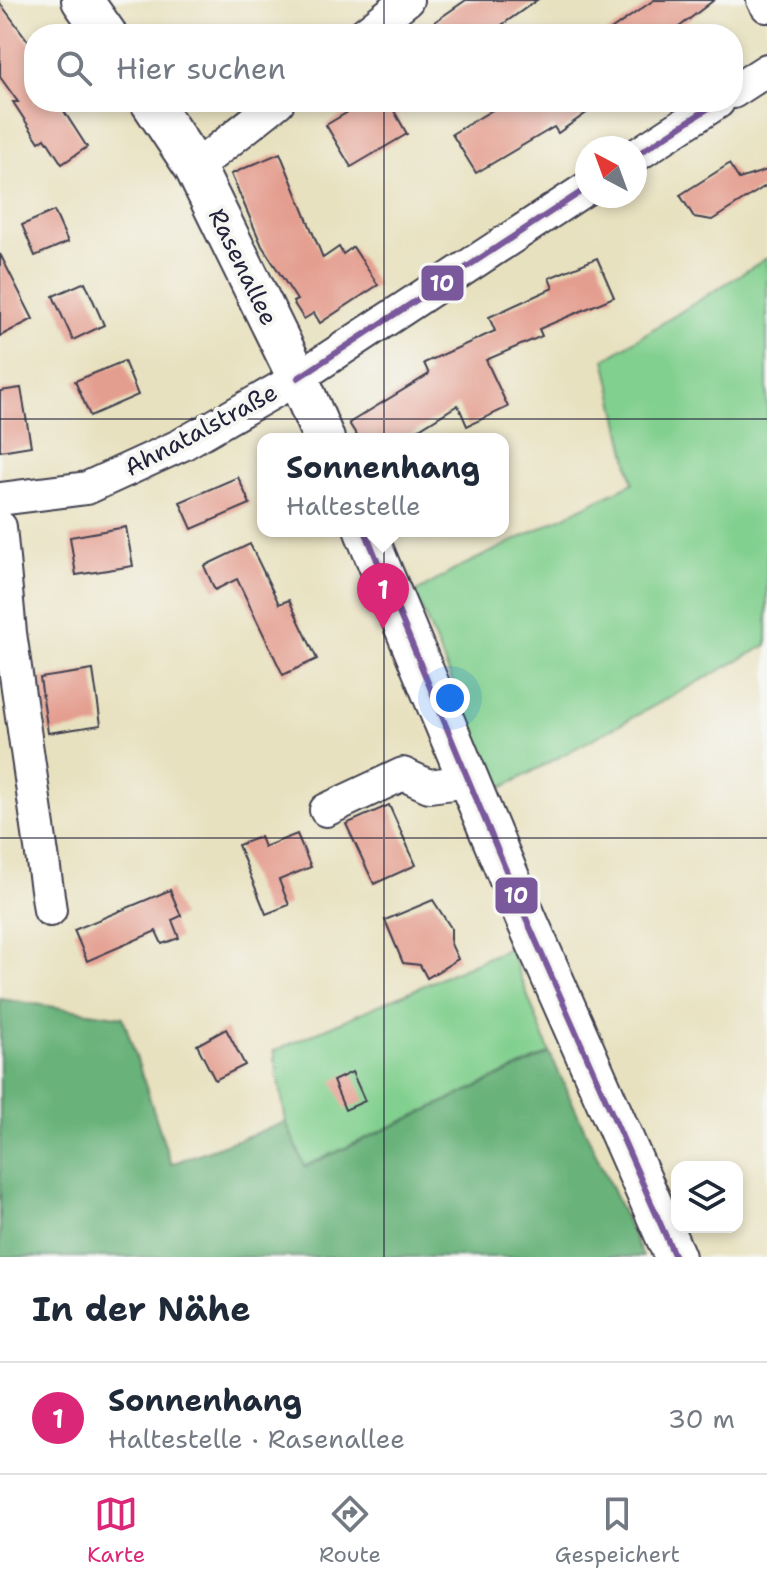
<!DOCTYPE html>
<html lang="de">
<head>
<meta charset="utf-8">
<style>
  :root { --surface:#fff; --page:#f6f6f7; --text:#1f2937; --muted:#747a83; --line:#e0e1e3; --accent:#db2777 }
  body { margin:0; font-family:"Shantell Sans",sans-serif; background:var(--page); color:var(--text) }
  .controls { position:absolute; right:24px; bottom:24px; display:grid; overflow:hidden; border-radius:16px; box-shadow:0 4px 12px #0003 }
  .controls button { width:72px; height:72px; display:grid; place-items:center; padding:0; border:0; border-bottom:2px solid var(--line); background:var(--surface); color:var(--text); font:40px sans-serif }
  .compass { position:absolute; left:575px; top:136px; width:72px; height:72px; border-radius:50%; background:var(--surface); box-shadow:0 4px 12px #0003; rotate:319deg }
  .you { position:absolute; left:450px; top:698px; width:28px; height:28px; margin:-20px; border:6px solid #fff; border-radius:50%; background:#1a73e8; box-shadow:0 0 0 12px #1a73e833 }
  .badge { display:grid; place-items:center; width:52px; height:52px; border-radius:50%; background:var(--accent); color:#fff; font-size:26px; font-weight:700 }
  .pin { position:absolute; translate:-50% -66px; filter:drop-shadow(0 2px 4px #0008) }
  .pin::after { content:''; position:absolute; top:42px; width:28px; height:24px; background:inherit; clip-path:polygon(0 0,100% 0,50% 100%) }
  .popup { position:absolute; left:257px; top:433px; width:252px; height:104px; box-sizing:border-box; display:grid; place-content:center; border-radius:16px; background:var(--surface); filter:drop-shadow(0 2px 6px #0005); font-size:26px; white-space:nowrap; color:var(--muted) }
  .popup b { font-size:30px; color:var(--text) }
  .popup::after { content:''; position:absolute; left:50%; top:100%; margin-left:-16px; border:16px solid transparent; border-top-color:var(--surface) }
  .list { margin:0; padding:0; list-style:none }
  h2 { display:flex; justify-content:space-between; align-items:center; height:104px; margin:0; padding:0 32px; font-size:34px }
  h2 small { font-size:26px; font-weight:400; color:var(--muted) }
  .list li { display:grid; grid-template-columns:52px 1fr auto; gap:24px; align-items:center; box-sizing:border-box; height:112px; padding:0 32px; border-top:2px solid var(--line) }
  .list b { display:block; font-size:30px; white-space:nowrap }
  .list p { margin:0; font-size:26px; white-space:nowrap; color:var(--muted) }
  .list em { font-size:26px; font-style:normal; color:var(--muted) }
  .icon { flex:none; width:44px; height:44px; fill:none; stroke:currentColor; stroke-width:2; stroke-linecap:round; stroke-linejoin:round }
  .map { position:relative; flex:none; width:767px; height:1257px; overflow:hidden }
  .search { position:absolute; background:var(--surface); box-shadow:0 4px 12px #0003; left:24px; right:24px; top:24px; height:88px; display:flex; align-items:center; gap:20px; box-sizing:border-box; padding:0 28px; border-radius:32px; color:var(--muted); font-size:30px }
  .sheet { height:216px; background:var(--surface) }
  nav { display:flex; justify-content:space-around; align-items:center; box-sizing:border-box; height:112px; border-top:2px solid var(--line); background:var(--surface); font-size:22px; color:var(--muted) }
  nav a { display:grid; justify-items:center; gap:4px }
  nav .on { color:var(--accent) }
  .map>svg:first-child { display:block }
  .green { fill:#82d08f; stroke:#527965; stroke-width:2 }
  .forest { fill:#69b27a; stroke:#466a5a; stroke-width:2 }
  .building { fill:#e49e8f }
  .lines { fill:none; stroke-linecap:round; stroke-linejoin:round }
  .minor-casing { stroke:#403f4f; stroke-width:36 }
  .major-casing { stroke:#403f4f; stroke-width:44 }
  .minor { stroke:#fff; stroke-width:32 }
  .major { stroke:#fff; stroke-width:40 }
  .bus-1-casing { stroke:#f6f6f2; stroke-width:12 }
  .bus-1 { stroke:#79589c; stroke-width:6 }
  .grid { fill:none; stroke:#22223b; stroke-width:2; stroke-opacity:0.55 }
  .labels { text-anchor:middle; stroke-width:8; stroke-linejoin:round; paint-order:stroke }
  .street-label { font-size:24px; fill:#22223b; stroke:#f6f6f2 }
  .line-badge { stroke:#f6f6f2; stroke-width:3 }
  .badge-label { font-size:22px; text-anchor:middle; font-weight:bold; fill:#fff }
</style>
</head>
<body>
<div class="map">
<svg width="767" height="1257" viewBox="0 0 767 1257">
  <rect width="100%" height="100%" fill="#f6f6f2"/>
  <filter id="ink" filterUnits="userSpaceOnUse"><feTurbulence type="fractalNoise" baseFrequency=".0125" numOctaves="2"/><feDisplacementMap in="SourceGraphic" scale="16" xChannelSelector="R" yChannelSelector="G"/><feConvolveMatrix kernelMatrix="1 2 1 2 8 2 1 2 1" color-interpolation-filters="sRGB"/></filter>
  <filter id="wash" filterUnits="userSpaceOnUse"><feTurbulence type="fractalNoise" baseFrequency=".006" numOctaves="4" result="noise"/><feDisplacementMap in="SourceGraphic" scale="32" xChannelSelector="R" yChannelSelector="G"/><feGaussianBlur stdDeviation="1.8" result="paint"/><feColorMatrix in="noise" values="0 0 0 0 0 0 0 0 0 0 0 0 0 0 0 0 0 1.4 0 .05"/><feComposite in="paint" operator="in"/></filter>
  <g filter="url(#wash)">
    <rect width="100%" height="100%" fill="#e8e1bf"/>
    <g class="green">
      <path d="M 767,258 L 767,645 L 498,790 L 415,593 L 460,567 L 633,483 L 605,359 Z"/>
      <path d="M 509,948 L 550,1053 L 304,1167 L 286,1122 L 274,1051 Z"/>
    </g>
    <path class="forest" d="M 0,999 L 123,1017 L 171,1164 L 286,1122 L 305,1167 L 550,1053 L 643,1257 L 0,1257 Z"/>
    <g id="blocks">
      <g class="building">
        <path d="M 466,0 L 537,0 L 489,34 L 417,34 Z"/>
        <path d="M 654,0 L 714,0 L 670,34 L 605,34 Z"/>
        <path d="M 0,3 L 34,49 L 34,102 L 58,102 L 87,147 L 62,164 L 45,138 L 39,142 L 13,102 L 18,102 L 0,77 Z"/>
        <path d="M 365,102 L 389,102 L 407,134 L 351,167 L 326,125 Z"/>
        <path d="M 506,102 L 602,102 L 558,133 L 554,127 L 476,173 L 452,134 Z"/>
        <path d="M 280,153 L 323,258 L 339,247 L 343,254 L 353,247 L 378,285 L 320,323 L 314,313 L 304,319 L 293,302 L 297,300 L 262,246 L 231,174 Z"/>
        <path d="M 729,164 L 739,179 L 767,170 L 767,185 L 712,220 L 694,217 L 680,195 Z"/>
        <path d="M 54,211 L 68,242 L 35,256 L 22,225 Z"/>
        <path d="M 0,254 L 33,319 L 0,336 Z"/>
        <path d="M 597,258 L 614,297 L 539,329 L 542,336 L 486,360 L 508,407 L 467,426 L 458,405 L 403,439 L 359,439 L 349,423 L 429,374 L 424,363 L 495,331 L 489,317 L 553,288 L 549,278 Z"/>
        <path d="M 85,282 L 104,325 L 73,340 L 53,296 Z"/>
        <path d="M 124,361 L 138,395 L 90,416 L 75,381 Z"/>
        <path d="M 21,388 L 31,446 L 0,451 L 0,391 Z"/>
        <path d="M 238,477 L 250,504 L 192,529 L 180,502 Z"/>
        <path d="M 126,527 L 133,566 L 76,575 L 70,537 Z"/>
        <path d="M 250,544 L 279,604 L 289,600 L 317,659 L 283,675 L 237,579 L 215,590 L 204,566 Z"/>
        <path d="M 93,670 L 101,725 L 48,733 L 40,678 Z"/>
        <path d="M 389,805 L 416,865 L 374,884 L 346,824 Z"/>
        <path d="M 297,834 L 311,867 L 279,880 L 289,905 L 266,914 L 238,845 L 260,837 L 264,847 Z"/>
        <path d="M 170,890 L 181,916 L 172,920 L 179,938 L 162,944 L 156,931 L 87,961 L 74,930 Z"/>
        <path d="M 433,900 L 451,928 L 451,944 L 458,959 L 427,978 L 420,965 L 403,963 L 385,920 Z"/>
        <path d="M 226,1029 L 245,1065 L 215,1080 L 197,1045 Z"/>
        <path d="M 352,1072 L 365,1101 L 345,1110 L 333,1081 Z"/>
      </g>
    </g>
  </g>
  <g filter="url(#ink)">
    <use href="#blocks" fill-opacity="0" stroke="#403f4f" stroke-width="2"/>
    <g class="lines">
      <g class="minor-casing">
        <g id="minor">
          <path d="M 763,0 L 767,6"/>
          <path d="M 364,34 L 407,0"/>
          <path d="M 733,92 L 767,70"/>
          <path d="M 635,156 L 718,102"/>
          <path d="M 195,168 L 278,102"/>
          <path d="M 0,499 L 87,488 L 181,445 L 298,378 L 587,188"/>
          <path d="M 0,527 L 10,633 L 50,910"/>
          <path d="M 326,810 L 403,774 L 429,786 L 469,781"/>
        </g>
      </g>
      <g class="major-casing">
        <g id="major">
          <path d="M 82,0 L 106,34"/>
          <path d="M 151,102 L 195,168 L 298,378 L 324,439"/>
          <path d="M 365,531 L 525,916 L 675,1257"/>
        </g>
      </g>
      <use href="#minor" class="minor"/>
      <use href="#major" class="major"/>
      <g class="bus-1-casing">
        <g id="bus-1">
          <path d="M 635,156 L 718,102"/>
          <path d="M 298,378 L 587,188"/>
          <path d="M 365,531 L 525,916 L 675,1257"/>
        </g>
      </g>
      <use href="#bus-1" class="bus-1"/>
    </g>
  </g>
  <path class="grid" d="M 384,0 L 384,34M 384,102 L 384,1257M 0,419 L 767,419M 0,838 L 767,838"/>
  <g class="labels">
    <g class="street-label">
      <text transform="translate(243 267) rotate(64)" y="8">Rasenallee</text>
      <text transform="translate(201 430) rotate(-28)" y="8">Ahnatalstraße</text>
    </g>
  </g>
  <g class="line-badge">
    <rect x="420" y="264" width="45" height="38" rx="8" fill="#79589c"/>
    <rect x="494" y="876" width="45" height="39" rx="8" fill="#79589c"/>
  </g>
  <g class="badge-label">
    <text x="442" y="291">10</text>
    <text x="516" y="903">10</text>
  </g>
</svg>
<div class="controls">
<button><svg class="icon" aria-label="layers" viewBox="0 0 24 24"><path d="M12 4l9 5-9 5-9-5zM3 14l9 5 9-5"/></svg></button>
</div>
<svg class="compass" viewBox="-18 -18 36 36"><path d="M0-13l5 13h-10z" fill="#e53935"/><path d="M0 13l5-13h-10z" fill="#747a83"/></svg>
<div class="you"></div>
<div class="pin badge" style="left:383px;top:629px">1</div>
<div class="popup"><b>Sonnenhang</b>Haltestelle</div>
<div class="search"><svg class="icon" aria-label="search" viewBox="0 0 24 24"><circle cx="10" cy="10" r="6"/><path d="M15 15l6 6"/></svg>Hier suchen</div>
</div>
<section class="sheet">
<h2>In der Nähe<small></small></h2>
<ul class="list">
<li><span class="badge">1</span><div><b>Sonnenhang</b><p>Haltestelle · Rasenallee</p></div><em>30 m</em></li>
</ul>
</section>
<nav>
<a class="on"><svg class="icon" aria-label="map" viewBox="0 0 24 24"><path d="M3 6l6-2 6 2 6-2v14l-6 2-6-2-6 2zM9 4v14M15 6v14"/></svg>Karte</a>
<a><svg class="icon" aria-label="directions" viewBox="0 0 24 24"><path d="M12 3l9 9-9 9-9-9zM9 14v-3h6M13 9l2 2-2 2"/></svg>Route</a>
<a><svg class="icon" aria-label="saved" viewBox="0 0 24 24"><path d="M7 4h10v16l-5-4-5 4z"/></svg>Gespeichert</a>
</nav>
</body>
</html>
